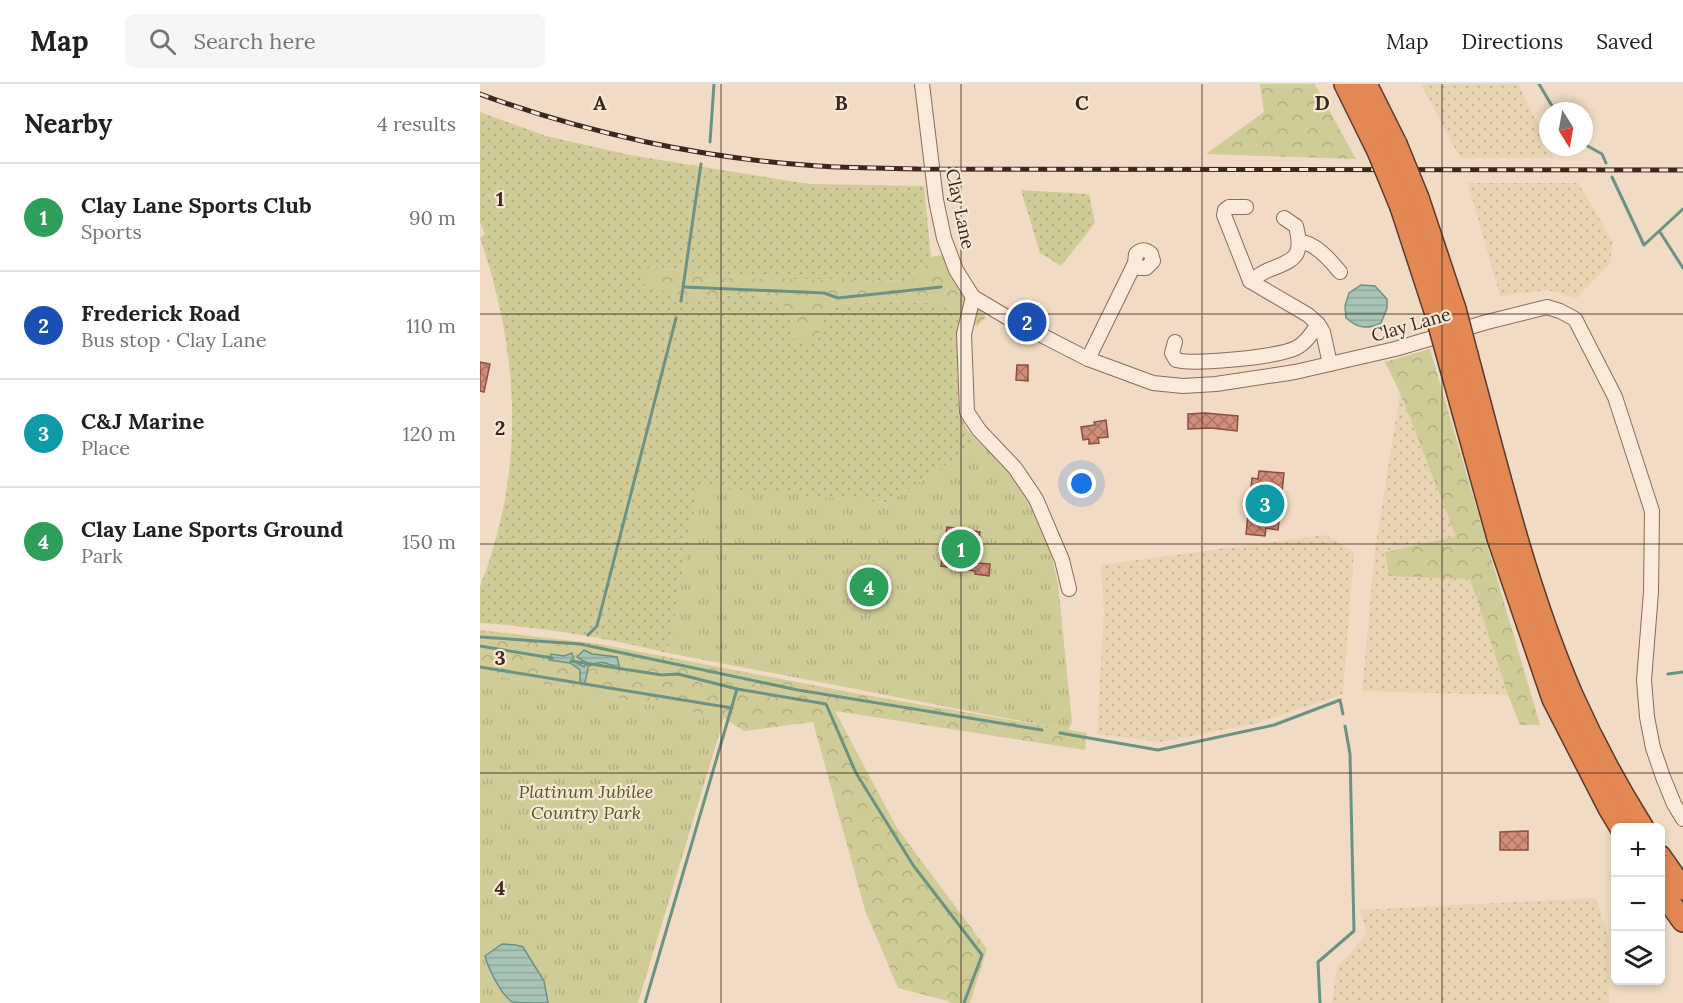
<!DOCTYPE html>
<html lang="en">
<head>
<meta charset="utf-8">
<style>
  :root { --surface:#fff; --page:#f6f6f6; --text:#202124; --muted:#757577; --line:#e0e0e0; --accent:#d93025 }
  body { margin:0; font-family:Lora,serif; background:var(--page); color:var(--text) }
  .controls { position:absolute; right:18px; bottom:18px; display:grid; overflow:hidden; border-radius:9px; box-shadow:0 3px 9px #0003 }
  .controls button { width:54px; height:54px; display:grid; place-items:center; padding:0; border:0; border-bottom:2px solid var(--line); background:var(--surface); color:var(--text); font:30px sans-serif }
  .compass { position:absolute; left:1059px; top:18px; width:54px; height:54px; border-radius:50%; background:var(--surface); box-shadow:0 3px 9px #0003; rotate:169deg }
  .you { position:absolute; left:602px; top:400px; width:21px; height:21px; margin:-15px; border:4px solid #fff; border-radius:50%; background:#1a73e8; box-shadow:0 0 0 9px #1a73e833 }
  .badge { display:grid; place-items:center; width:39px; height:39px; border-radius:50%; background:var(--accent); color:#fff; font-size:20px; font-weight:700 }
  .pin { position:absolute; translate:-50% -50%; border:3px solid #fff; box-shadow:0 2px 6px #0006 }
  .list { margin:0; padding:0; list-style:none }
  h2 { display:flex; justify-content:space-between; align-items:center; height:78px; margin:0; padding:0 24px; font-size:26px }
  h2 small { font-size:20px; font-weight:400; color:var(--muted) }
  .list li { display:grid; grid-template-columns:39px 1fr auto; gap:18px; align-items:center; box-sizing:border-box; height:108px; padding:0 24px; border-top:2px solid var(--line) }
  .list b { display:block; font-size:22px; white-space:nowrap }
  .list p { margin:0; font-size:20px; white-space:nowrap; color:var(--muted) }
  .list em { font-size:20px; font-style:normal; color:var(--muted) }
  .icon { flex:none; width:33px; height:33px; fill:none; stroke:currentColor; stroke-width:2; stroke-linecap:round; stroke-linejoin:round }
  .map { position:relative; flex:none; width:1203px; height:919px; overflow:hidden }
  header { display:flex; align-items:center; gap:36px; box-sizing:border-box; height:84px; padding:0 30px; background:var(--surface); border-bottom:2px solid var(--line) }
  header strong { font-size:28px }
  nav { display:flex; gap:33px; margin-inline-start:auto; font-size:21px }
  .search { width:420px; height:54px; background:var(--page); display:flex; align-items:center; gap:15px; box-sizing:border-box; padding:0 21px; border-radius:9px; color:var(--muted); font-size:22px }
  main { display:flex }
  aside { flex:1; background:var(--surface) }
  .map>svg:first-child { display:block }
  .farmland { fill:url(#farmland-dots) }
  .grass { fill:url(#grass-dots) }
  .forest { fill:url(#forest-crowns) }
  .park { fill:url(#park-tufts) }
  .water { fill:url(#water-rules); stroke:#6c9382; stroke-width:1.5 }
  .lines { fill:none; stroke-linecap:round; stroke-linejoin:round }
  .stream { stroke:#6c9382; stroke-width:3 }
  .building { fill:url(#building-cross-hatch); stroke:#8d4f3e; stroke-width:1.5 }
  .minor-casing { stroke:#8d6b5a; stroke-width:16 }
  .highway-casing { stroke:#5a3a2e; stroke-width:24 }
  .minor { stroke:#fbead9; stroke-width:14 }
  .highway { stroke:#e38852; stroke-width:21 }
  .rail-casing { stroke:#3c271e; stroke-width:5 }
  .rail { stroke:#f7e7d5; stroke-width:3; stroke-dasharray:9; stroke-linecap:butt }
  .highway-bridge-casing { stroke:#5a3a2e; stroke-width:24; stroke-linecap:butt }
  .highway-bridge { stroke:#e38852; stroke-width:21 }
  .grid { fill:none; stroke:#3c271e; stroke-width:1.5; stroke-opacity:0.55 }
  .labels { text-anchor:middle; stroke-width:4.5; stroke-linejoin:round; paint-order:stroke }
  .street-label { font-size:18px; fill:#3c271e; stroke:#f7e7d5 }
  .park-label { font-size:18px; font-style:italic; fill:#565924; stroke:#f7e7d5 }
  .grid-label { font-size:20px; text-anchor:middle; font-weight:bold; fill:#3c271e; stroke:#f7e7d5; stroke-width:4.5; stroke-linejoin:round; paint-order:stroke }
</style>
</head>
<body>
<header>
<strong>Map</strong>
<div class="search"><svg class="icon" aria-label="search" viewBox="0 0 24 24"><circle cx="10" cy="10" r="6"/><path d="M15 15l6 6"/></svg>Search here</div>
<nav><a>Map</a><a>Directions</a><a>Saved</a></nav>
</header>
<main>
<aside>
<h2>Nearby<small>4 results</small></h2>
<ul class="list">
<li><span class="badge" style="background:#2e9e5b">1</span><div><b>Clay Lane Sports Club</b><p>Sports</p></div><em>90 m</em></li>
<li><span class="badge" style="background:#1a4fb4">2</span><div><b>Frederick Road</b><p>Bus stop · Clay Lane</p></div><em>110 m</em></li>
<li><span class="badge" style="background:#0f9aa8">3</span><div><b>C&amp;J Marine</b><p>Place</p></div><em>120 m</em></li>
<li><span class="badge" style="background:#2e9e5b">4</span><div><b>Clay Lane Sports Ground</b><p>Park</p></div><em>150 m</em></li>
</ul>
</aside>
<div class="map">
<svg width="1203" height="919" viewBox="0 0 1203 919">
  <defs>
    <pattern id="farmland-dots" width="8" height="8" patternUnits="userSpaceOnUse" patternTransform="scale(1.5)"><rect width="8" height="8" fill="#e7d4b2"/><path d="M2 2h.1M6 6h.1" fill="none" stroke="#c7b699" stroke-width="1.8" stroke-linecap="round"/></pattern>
    <pattern id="grass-dots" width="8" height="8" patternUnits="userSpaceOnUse" patternTransform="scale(1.5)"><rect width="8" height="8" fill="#d0cc98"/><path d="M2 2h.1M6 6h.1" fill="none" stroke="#b4af83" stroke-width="1.8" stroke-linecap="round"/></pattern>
    <pattern id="forest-crowns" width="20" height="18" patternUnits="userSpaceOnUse" patternTransform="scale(1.5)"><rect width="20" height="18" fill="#d0cc98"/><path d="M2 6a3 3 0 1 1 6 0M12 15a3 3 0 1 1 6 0" fill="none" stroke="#b4af83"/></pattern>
    <pattern id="park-tufts" width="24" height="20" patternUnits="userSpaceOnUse" patternTransform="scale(1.5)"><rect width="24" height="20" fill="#d0cc98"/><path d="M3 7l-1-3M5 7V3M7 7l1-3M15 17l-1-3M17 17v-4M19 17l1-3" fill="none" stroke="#b4af83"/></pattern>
    <pattern id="water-rules" width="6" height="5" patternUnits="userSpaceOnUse" patternTransform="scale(1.5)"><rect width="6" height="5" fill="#a7c4b6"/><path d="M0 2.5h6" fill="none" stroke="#91a89c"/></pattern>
    <pattern id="building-cross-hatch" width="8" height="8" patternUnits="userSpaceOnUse" patternTransform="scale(1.5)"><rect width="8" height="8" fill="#d08d79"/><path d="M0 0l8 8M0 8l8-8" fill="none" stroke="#aa7363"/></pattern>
  </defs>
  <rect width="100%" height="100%" fill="#f1dbc5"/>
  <g class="farmland">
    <path d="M 941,0 L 1038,0 L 1074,74 L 980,74 Z"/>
    <path d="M 988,99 L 1098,99 L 1133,158 L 1130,179 L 1097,214 L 1067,206 L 1020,212 Z"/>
    <path d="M 920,309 L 976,452 L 906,467 L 990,495 L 1028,611 L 882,607 L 895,466 Z"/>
    <path d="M 845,451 L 874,468 L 863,610 L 778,639 L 680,658 L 617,650 L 624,527 L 621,481 Z"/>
    <path d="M 1116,814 L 1128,851 L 1129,919 L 852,919 L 857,884 L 887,849 L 880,826 Z"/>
  </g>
  <g class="grass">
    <path d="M 0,28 L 66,52 L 150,71 L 211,81 L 329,100 L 444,102 L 451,173 L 434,197 L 245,194 L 164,181 L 209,214 L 273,210 L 307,223 L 316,259 L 336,259 L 348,221 L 408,217 L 465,220 L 484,233 L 478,247 L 477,276 L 479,330 L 488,347 L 499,359 L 408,419 L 219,403 L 188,569 C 126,554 64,543 0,539 C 0,527 0,514 0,502 C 2,495 6,488 8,481 C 15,459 21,437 25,415 C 41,326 29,238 0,154 L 5,150 L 0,139 Z"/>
    <path d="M 541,106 L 609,110 L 615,139 L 581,182 L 560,169 Z"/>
  </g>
  <g class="forest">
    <path d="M 780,0 L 835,0 L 876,75 L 726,70 L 784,28 Z"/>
    <path d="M 462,171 L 471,193 L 506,233 L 497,242 L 465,220 L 408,217 L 349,221 L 336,259 L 316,260 L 307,223 L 273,210 L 209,214 L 165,202 L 163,181 L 245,194 L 433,197 L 451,173 Z"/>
    <path d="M 950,265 L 1060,641 L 1040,641 L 1028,611 L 990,495 L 909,492 L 905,468 L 976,452 L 920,309 L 905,278 Z"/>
    <path d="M 0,546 L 120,560 L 374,609 L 607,649 L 605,666 L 355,627 L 417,744 L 507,865 L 490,919 L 470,919 L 468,917 L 418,904 L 385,826 L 333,638 L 264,647 L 244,634 L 0,589 Z"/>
  </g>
  <g class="park">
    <path d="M 499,359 L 531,388 L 554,420 L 569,460 L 578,500 L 592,638 L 588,646 L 188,569 L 219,402 L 408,419 Z"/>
    <path d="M 0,589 L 244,634 L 158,919 L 0,919 Z"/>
  </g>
  <g class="water">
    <path d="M 881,201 L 895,202 L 907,215 L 907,224 L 901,239 C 886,246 878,244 866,234 L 865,222 L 869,209 Z"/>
    <path d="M 104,566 L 112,570 L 137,573 L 140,585 C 128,579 120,575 108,583 L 105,599 L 100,599 L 100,586 L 90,579 L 69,576 L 71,570 L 84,572 L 92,569 L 94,577 L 104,583 L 107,579 L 97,573 Z"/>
    <path d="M 22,860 L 36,861 L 43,863 L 64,897 L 68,919 C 58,919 42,919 33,918 C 22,913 8,884 5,872 Z"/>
  </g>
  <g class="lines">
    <g class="stream">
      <path d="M 1059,0 L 1075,27"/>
      <path d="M 230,58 L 234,0"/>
      <path d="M 1104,60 L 1122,70 L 1126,79"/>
      <path d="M 1132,93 L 1164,161 L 1203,125"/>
      <path d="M 1180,148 L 1203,184"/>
      <path d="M 204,203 L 344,209 L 358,214 L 461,203"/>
      <path d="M 201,217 L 221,80"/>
      <path d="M 108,551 L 117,542 L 196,234"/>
      <path d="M 0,553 L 100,560 L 318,606 L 562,646"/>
      <path d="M 0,562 L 72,574"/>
      <path d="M 91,577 L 182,591 L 198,590 L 257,605 L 346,620 L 376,689 L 433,781 L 502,871 L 484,919"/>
      <path d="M 0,583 L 252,624"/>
      <path d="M 1188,590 L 1203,588"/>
      <path d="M 580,649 L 678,666 L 794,641 L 860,616 L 863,630"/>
      <path d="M 165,919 L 257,605"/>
      <path d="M 840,919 L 838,878 L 874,847 L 870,670 L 865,642"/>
    </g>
  </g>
  <g class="building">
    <path d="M 0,278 L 10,280 L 4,308 L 0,307 Z"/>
    <path d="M 537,281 L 548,281 L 548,297 L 536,296 Z"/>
    <path d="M 725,329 L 758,332 L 757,347 L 731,344 L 708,345 L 708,330 Z"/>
    <path d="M 626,336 L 628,353 L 618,354 L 619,359 L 609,360 L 609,355 L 603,356 L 601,343 L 615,341 L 614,338 Z"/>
    <path d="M 779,387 L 804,389 L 798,446 L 786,444 L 785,452 L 766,450 L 772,394 L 778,395 Z"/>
    <path d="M 467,443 L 500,448 L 496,479 L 510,480 L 509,492 L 495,490 L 495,487 L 461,482 Z"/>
    <path d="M 1048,747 L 1048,766 L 1020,766 L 1020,748 Z"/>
  </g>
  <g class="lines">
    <g class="minor-casing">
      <g id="minor">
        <path d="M 442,0 L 456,116 L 464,154 L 476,186 L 493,213 L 530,235 L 608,275 L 673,299 L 703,302 L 736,300 L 815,288 L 915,265 L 1007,238 L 1067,223 L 1080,227 L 1095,235 L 1135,313 L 1172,427 L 1171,508 L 1164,596 L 1167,633 L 1173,664 L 1183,693 L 1194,720 L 1203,735"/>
        <path d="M 766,123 L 749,123 L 745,126 L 744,131 L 770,197 L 828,231 L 838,240 L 843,248 L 850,280"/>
        <path d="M 819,158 C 834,157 851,177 860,188"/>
        <path d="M 770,197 C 777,193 784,187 791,185 C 817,175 823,171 816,142 L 804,134"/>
        <path d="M 493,213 L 484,250 L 487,328 L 499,346 L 535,384 L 556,415 L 582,476 L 589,505"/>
        <path d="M 695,258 L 692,269 L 696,276 C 716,281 797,273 816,264 C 826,259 832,249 838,240"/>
        <path d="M 608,275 L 655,179 L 656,170 C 661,165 666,165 671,170 L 673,177 L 666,184 L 659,184 L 655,179"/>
      </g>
    </g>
    <g class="highway-casing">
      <g id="highway">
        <path d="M 865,0 L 898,67"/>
        <path d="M 886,0 L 916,60"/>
        <path d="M 938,114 L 975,225"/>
        <path d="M 921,123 L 956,230"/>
        <path d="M 987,271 C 1018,385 1045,502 1092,611 C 1112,656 1136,701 1163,744"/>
        <path d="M 969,277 L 1018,454 L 1073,615 L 1129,724 L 1141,744"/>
        <path d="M 1180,772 L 1203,805"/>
        <path d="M 1180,805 L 1203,837"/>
      </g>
    </g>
    <use href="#minor" class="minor"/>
    <use href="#highway" class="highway"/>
    <g class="rail-casing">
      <path id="rail" d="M 0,10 C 105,49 226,75 338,82 C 371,84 404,84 438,85 L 1203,86"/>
    </g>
    <use href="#rail" class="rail"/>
    <g class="highway-bridge-casing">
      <g id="highway-bridge">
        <path d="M 916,60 L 938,114"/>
        <path d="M 898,67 L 921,123"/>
        <path d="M 975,225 L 987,271"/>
        <path d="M 956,230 L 969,277"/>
      </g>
    </g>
    <use href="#highway-bridge" class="highway-bridge"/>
  </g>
  <path class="grid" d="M 241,0 L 241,919M 481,0 L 481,919M 722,0 L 722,919M 962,0 L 962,919M 0,230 L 1203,230M 0,460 L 1203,460M 0,689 L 1203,689"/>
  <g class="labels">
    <g class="street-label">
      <text transform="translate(480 125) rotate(78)" y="6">Clay Lane</text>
      <text transform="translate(931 241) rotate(-16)" y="6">Clay Lane</text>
    </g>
    <g class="park-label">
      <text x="106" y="714">Platinum Jubilee<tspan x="106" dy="21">Country Park</tspan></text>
    </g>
  </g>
  <g class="grid-label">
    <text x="120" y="26">A</text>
    <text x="361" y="26">B</text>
    <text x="602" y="26">C</text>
    <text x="842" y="26">D</text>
    <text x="20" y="122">1</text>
    <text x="20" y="351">2</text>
    <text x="20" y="581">3</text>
    <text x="20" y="811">4</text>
  </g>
</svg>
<div class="controls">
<button>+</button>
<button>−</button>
<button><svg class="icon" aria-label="layers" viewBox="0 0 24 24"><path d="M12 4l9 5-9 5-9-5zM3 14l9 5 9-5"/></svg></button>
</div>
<svg class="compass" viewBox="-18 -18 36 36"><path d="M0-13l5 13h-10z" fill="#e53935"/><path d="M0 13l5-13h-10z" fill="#757577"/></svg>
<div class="you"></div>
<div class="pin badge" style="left:481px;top:465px;background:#2e9e5b">1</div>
<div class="pin badge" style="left:547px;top:238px;background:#1a4fb4">2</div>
<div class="pin badge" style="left:785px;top:420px;background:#0f9aa8">3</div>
<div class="pin badge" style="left:389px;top:503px;background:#2e9e5b">4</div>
</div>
</main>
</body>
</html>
